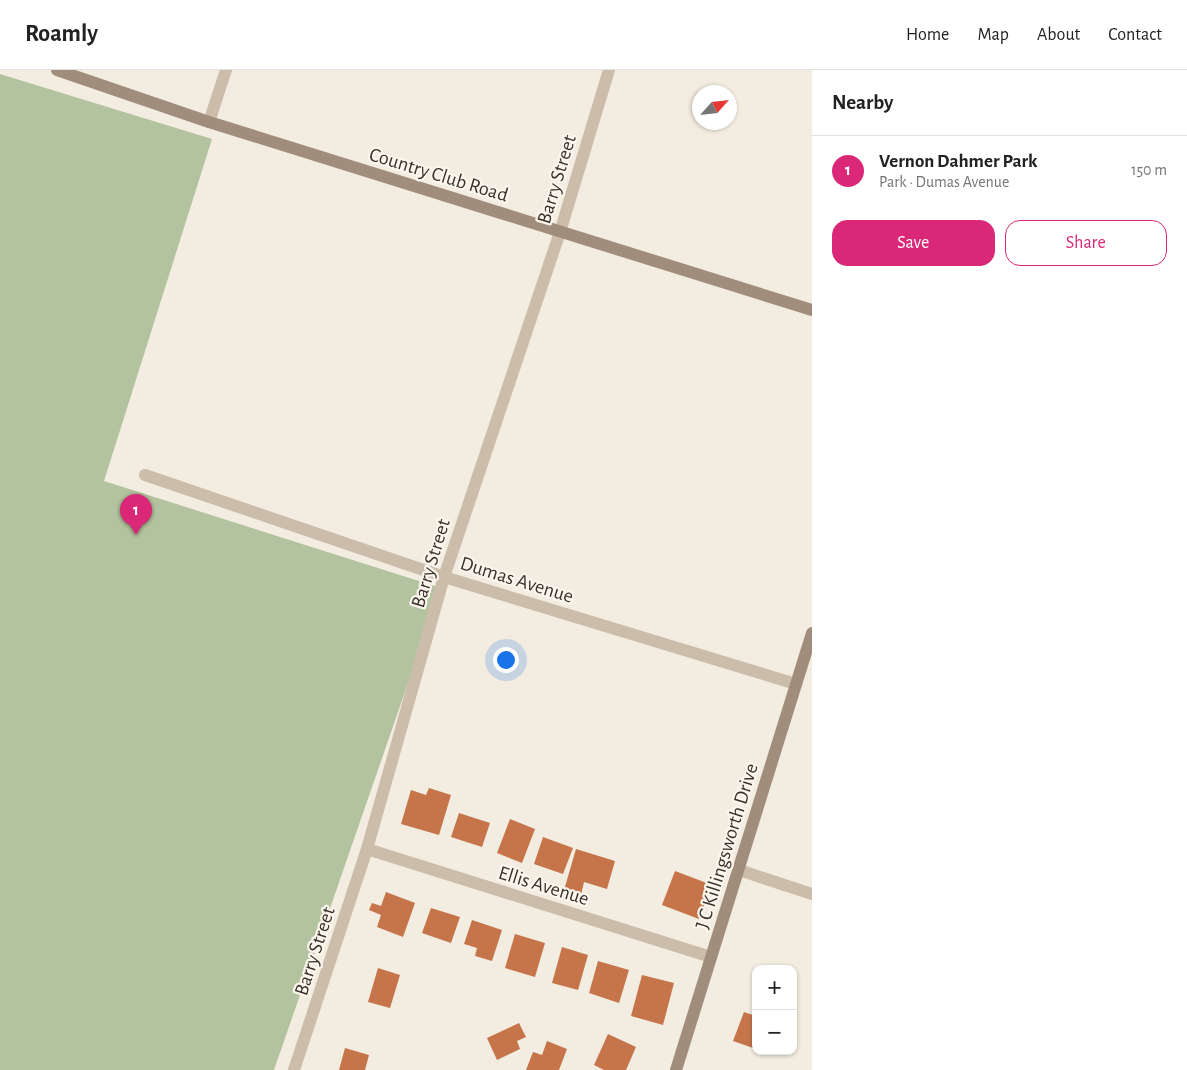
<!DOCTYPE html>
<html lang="en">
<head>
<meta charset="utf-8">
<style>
  :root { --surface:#fff; --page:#f2f2f2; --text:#222; --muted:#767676; --line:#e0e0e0; --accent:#db2777 }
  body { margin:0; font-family:"Alegreya Sans",sans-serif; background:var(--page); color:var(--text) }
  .controls { position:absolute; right:15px; bottom:15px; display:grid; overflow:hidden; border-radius:10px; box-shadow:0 1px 4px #0004 }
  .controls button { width:45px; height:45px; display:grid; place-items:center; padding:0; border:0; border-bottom:1px solid var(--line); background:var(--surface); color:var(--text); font:25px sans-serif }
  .compass { position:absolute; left:692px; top:15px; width:45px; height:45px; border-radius:50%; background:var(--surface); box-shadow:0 1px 4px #0004; rotate:63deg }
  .you { position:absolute; left:505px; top:589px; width:18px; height:18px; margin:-12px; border:4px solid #fff; border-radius:50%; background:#1a73e8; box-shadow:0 0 0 8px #1a73e833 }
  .badge { display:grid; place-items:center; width:32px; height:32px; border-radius:50%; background:var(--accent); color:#fff; font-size:16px; font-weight:700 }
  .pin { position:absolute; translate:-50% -41px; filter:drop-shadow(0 1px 2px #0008) }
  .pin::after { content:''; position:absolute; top:26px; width:18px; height:15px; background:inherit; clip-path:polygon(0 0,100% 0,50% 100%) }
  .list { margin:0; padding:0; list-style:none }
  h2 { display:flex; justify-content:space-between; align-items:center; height:65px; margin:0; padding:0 20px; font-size:21px }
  h2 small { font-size:16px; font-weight:400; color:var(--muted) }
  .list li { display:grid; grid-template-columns:32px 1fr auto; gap:15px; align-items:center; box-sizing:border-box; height:70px; padding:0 20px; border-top:1px solid var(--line) }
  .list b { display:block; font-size:19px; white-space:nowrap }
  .list p { margin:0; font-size:16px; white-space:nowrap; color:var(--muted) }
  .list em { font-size:16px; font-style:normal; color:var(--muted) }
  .actions { display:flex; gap:10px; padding:15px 20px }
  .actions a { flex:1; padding:11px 0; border:1px solid var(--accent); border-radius:15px; text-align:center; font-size:18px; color:var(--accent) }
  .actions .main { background:var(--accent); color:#fff }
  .map { position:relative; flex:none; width:812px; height:1000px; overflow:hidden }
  header { display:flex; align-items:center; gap:30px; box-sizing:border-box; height:70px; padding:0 25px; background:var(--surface); border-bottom:1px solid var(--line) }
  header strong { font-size:24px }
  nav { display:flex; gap:28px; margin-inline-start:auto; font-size:18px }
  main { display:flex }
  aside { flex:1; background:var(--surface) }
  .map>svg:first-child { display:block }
  .green { fill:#b4c39f }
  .building { fill:#c6754b }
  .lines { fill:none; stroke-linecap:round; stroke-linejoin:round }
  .street { stroke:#ccbdab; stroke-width:12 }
  .secondary { stroke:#a08d7c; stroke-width:12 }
  .labels { text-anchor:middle; stroke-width:4.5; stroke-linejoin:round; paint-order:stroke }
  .street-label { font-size:20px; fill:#3a312a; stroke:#fbf6ed }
</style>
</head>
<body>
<header>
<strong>Roamly</strong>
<nav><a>Home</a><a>Map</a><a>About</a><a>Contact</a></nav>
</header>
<main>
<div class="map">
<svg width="812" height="1000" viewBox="0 0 812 1000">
  <rect width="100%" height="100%" fill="#f3ece0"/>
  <path class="green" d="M 0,4 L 212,69 L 104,411 L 441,518 L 274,1000 L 0,1000 Z"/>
  <g class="building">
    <path d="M 429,718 L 451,725 L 439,765 L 401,754 L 411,720 L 426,725 Z"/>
    <path d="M 459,743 L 490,753 L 482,777 L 451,767 Z"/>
    <path d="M 510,749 L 535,759 L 522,793 L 497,783 Z"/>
    <path d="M 543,767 L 573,778 L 563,804 L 534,794 Z"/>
    <path d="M 576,779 L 615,791 L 607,819 L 584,812 L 581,825 L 564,820 Z"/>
    <path d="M 675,801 L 712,815 L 699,849 L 662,835 Z"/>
    <path d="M 386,822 L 415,833 L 403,867 L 377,857 L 381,845 L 369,840 L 372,833 L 381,836 Z"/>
    <path d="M 431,838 L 460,847 L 451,873 L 422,863 Z"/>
    <path d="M 472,850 L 502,860 L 492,891 L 475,886 L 477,878 L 464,874 Z"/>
    <path d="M 515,864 L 545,873 L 535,907 L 505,898 Z"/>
    <path d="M 562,877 L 588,885 L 578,920 L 552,913 Z"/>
    <path d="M 598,891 L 629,900 L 619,933 L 589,923 Z"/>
    <path d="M 378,898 L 400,905 L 390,938 L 368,932 Z"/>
    <path d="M 642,905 L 674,913 L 663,955 L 631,946 Z"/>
    <path d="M 744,942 L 756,946 L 756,979 L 733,971 Z"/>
    <path d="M 519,953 L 526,967 L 517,971 L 520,979 L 497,990 L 487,968 Z"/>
    <path d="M 608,964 L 636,977 L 626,1000 L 604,1000 L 594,995 Z"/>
    <path d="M 547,971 L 567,979 L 559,1000 L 526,1000 L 533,982 L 542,985 Z"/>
    <path d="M 345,978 L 369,985 L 365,1000 L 339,1000 Z"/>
  </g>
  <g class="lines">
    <g class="street">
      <path d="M 209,52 L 226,0"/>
      <path d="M 145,405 L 444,507 L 796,614"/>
      <path d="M 367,779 L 711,887"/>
      <path d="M 739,800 L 812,824"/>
      <path d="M 294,1000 L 367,779 L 444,507 L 560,162 L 609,0"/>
    </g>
    <g class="secondary">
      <path d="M 57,0 L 209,52 L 812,240"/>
      <path d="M 676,1000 L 812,563"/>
    </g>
  </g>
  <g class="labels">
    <g class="street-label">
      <text transform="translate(439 104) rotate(17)" y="7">Country Club Road</text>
      <text transform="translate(556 109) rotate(-73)" y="7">Barry Street</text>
      <text transform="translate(430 493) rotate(-73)" y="7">Barry Street</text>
      <text transform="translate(517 509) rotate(17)" y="7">Dumas Avenue</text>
      <text transform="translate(726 776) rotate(-73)" y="7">J C Killingsworth Drive</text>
      <text transform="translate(544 815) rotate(17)" y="7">Ellis Avenue</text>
      <text transform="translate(314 881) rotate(-72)" y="7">Barry Street</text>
    </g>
  </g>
</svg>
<div class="controls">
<button>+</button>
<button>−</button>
</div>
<svg class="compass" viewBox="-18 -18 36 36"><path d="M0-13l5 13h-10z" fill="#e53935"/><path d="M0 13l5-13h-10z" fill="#767676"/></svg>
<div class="you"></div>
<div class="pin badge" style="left:136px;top:465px">1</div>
</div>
<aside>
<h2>Nearby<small></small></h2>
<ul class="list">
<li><span class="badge">1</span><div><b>Vernon Dahmer Park</b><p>Park · Dumas Avenue</p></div><em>150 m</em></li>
</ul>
<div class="actions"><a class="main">Save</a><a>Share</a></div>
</aside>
</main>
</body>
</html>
